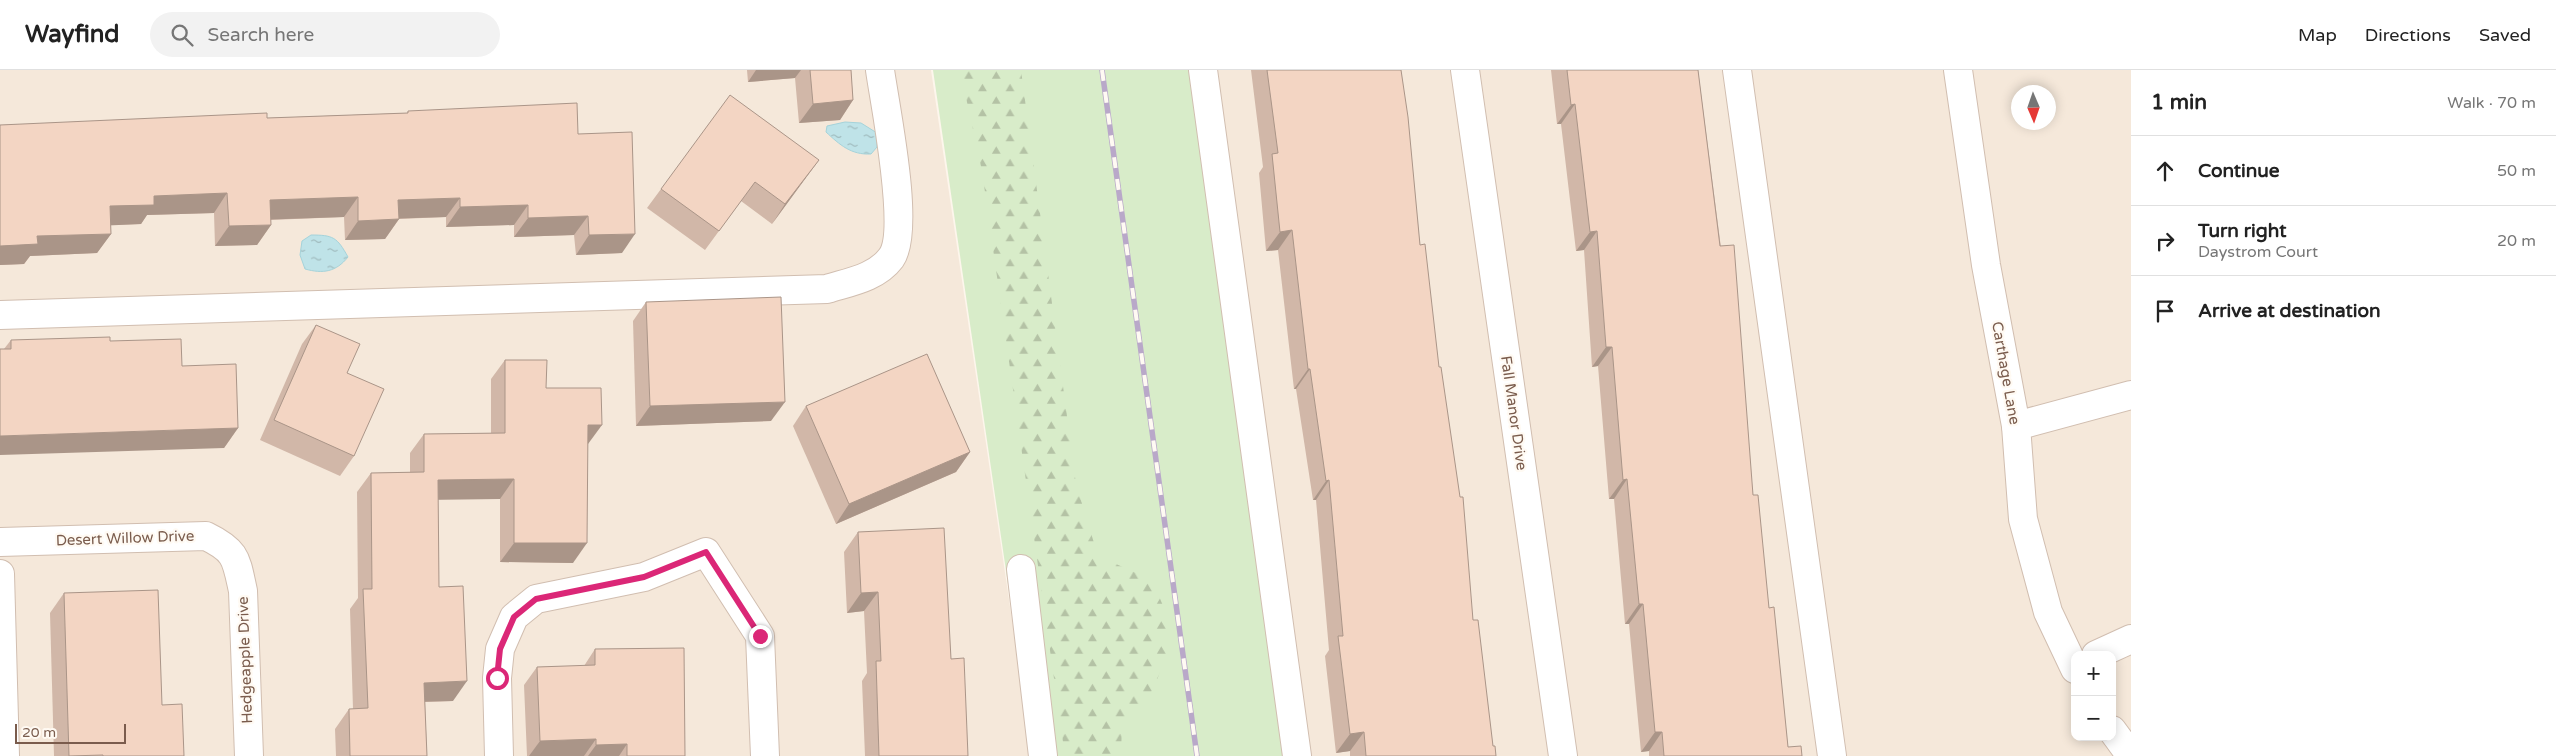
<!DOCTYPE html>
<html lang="en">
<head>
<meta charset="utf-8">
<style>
  :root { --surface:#fff; --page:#f2f2f2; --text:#222; --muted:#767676; --line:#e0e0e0 }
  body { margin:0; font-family:"Varela Round",sans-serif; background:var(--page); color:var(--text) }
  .controls { position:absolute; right:15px; bottom:15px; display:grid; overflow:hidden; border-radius:10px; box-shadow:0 2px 12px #0003 }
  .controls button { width:45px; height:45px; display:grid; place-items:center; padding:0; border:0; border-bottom:1px solid var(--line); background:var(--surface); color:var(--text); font:25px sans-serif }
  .compass { position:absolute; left:2011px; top:15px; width:45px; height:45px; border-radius:50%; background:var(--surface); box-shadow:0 2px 12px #0003; rotate:178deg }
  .scale { position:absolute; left:15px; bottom:12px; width:111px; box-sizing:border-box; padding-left:5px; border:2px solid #7a5c4d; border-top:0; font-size:14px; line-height:18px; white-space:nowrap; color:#7a5c4d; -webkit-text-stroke:4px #fffaf3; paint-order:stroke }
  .stop { position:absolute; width:15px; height:15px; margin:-11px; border:4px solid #db2777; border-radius:50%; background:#fff }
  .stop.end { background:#db2777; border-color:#fff; box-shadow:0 1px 5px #0008 }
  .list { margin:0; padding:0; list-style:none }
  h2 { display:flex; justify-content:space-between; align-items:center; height:65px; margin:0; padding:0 20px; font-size:21px }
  h2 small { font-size:16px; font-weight:400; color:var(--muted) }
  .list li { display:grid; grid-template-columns:32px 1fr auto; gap:15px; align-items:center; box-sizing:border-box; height:70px; padding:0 20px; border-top:1px solid var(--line) }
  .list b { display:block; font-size:19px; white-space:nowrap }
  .list p { margin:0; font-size:16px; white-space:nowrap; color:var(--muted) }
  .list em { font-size:16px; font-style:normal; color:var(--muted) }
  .icon { flex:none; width:28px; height:28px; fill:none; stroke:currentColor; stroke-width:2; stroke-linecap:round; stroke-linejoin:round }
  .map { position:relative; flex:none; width:2131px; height:686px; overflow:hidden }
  header { display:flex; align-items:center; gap:30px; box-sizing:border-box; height:70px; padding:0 25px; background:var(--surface); border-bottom:1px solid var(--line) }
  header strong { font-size:24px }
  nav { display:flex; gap:28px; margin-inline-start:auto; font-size:18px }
  .search { width:350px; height:45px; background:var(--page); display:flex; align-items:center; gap:12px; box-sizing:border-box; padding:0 18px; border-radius:28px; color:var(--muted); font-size:19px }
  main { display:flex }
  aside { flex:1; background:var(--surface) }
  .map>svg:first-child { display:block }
  .residential { fill:#f5e8da; fill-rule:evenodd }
  .grass { fill:#d8ecc9 }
  .forest { fill:url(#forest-firs) }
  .water { fill:url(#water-ripples); stroke:#a5d3da }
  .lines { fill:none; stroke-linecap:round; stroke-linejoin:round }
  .minor-casing { stroke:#d1beb0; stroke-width:30 }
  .minor { stroke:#fff; stroke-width:28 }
  .rail-casing { stroke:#b9a8c9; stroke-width:5.5 }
  .rail { stroke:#fffaf3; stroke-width:4; stroke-dasharray:11; stroke-linecap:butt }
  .wall { fill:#d1b7a8 }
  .shaded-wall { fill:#aa9588 }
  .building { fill:#f3d5c3; stroke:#aa9588 }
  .route { stroke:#db2777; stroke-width:6 }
  .labels { text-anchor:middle; stroke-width:4.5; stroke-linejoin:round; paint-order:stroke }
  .street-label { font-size:15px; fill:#7a5c4d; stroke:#fffaf3 }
</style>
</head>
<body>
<header>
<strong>Wayfind</strong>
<div class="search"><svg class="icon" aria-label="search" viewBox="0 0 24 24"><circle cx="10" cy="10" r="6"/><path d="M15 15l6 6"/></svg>Search here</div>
<nav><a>Map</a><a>Directions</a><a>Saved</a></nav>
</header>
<main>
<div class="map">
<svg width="2131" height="686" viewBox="0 0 2131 686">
  <defs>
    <pattern id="forest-firs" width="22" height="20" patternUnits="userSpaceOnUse" patternTransform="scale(1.25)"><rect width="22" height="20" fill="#d8ecc9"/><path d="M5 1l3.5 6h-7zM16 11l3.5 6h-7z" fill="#b4c2a5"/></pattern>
    <pattern id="water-ripples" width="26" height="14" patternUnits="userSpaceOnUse" patternTransform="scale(1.25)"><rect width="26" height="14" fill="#bfe3e8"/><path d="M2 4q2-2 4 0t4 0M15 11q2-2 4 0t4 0" fill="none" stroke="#a0bbbe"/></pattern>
  </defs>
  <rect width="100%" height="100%" fill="#fdf6ec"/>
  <g class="residential">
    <path d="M 0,0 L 931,0 L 1032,686 L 0,686 Z"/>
    <path d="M 1199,0 L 2131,0 L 2131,686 L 1296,686 ZM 2018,22 L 2048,22 L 2048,52 L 2018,52 ZM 2075,585 L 2112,585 L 2112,667 L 2075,667 Z"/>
  </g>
  <path class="grass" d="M 933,0 L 1193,0 L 1289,686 L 1033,686 Z"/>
  <path class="forest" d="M 960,0 L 1021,0 L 1076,414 L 1098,486 L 1152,510 L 1167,545 L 1167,584 L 1153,620 L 1122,651 L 1121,686 L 1065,686 L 982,101 Z"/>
  <g class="water">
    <path d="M 845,52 L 861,53 L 877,63 L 877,77 L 871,84 C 851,85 840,75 826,62 L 827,56 Z"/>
    <path d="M 311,165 C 333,165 337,167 348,187 C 336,202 323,204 305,199 L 300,185 L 302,171 Z"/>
  </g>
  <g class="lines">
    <g class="minor-casing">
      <g id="minor">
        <path d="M 1203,0 L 1297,686"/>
        <path d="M 1465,0 L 1563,686"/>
        <path d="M 1737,0 L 1832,686"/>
        <path d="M 1958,0 L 1986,195 L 2016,356 L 2023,449 L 2048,542 L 2075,599"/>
        <path d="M 0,245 L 827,219 C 849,212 876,208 891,188 C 911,161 885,36 880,0"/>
        <path d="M 2016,356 L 2131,325"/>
        <path d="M 0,472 L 206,466 C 237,481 236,489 243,521 L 249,686"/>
        <path d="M 1021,499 L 1043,686"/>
        <path d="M 0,504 L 5,686"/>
        <path d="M 2096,585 L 2131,569"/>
        <path d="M 2112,660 L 2131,686"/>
        <path d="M 499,686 L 497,608 L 500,579 L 514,547 L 536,529 L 644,507 L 706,482 L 760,566 L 765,686"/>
      </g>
    </g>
    <use href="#minor" class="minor"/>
    <g class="rail-casing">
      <path id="rail" d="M 1102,0 L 1197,686"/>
    </g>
    <use href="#rail" class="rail"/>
  </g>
  <g class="wall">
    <path d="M 747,0 L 851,0 L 853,30 L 840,50 L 799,53 L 795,8 L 748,12 Z"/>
    <path d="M 1251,0 L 1401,0 L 1420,175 L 1439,297 L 1473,550 L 1493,676 L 1496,686 L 1350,686 L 1350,681 L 1336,683 L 1325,586 L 1329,580 L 1316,430 L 1313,430 L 1296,319 L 1294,319 L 1278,180 L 1266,181 L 1259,103 L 1263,97 Z"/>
    <path d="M 1551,0 L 1698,0 L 1753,425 L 1769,538 L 1788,677 L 1802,686 L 1649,686 L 1649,681 L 1641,682 L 1629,554 L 1625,554 L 1614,429 L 1609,429 L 1598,296 L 1592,297 L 1584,180 L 1576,181 L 1561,54 L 1557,54 Z"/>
    <path d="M 408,41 L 578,64 L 622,183 L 576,185 L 574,165 L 514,167 L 514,155 L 446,157 L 446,147 L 399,149 L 385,169 L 345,170 L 344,147 L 270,150 L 271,155 L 257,175 L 215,176 L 214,143 L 147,145 L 141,154 L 111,155 L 111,164 L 97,183 L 30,186 L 24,194 L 0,195 L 0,55 L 267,48 L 407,43 Z"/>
    <path d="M 819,90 L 772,154 L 741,131 L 705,180 L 647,138 L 661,119 Z"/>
    <path d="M 646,232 L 771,351 L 636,356 L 633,251 Z"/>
    <path d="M 316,255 L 347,303 L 354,386 L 340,406 L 260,370 L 302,274 Z"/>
    <path d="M 11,270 L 110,271 L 182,296 L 238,358 L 224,378 L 4,279 Z"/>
    <path d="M 505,290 L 546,318 L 588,374 L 573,493 L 500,492 L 500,429 L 438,429 L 439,517 L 453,631 L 425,632 L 427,686 L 336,686 L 335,659 L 349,639 L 353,639 L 350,539 L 358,528 L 357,422 L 371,403 L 410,402 L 410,383 L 424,364 L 491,363 L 491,309 Z"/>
    <path d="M 806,336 L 970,382 L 956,402 L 836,454 L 793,356 Z"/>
    <path d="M 858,462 L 951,589 L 968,686 L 865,686 L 862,611 L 867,603 L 864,541 L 847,543 L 844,482 Z"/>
    <path d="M 64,523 L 162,635 L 184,686 L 54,686 L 50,543 Z"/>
    <path d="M 595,579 L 685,686 L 527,686 L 524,615 L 537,597 L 584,596 Z"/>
  </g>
  <g class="shaded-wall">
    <path d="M 756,0 L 801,0 L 795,8 L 748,12 Z"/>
    <path d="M 853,30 L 840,50 L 799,53 L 813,34 Z"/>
    <path d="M 1575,34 L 1561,54 L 1557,54 L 1571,35 Z"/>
    <path d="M 819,90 L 805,109 L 772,154 L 785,134 Z"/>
    <path d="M 227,123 L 214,143 L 147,145 L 141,154 L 96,156 L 110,136 L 154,126 Z"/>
    <path d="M 358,127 L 344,147 L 256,150 L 270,130 Z"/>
    <path d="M 460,128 L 446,147 L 384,149 L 398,130 Z"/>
    <path d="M 528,135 L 514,155 L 446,157 L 460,137 Z"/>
    <path d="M 588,146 L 574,165 L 514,167 L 528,148 Z"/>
    <path d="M 399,149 L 385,169 L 345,170 L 358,151 Z"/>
    <path d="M 271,155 L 257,175 L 215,176 L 229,156 Z"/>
    <path d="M 1292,160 L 1278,180 L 1266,181 L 1280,162 Z"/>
    <path d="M 1597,161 L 1584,180 L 1576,181 L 1590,162 Z"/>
    <path d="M 111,164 L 97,183 L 30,186 L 24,194 L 0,195 L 0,176 L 37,166 Z"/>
    <path d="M 635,164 L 622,183 L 576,185 L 589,165 Z"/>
    <path d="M 1606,277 L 1612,277 L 1598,296 L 1592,297 Z"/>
    <path d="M 1308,299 L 1310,299 L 1296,319 L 1294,319 Z"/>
    <path d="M 785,332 L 771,351 L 636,356 L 650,336 Z"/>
    <path d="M 588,355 L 602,355 L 588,374 L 574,374 Z"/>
    <path d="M 238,358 L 224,378 L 0,385 L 0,366 Z"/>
    <path d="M 970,382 L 956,402 L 836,454 L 849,434 Z"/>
    <path d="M 514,409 L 500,429 L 424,430 L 438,410 Z"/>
    <path d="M 1627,409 L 1614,429 L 1609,429 L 1623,410 Z"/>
    <path d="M 1329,410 L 1316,430 L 1313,430 L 1326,411 Z"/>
    <path d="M 514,473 L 587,473 L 573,493 L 500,492 Z"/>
    <path d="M 878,522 L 864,541 L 847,543 L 861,523 Z"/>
    <path d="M 1639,534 L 1643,534 L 1629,554 L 1625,554 Z"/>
    <path d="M 467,611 L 453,631 L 411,632 L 424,613 Z"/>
    <path d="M 1364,662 L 1350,681 L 1336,683 L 1350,664 Z"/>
    <path d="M 1655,662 L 1662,662 L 1649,681 L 1641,682 Z"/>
    <path d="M 596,669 L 584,686 L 529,686 L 540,671 Z"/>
    <path d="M 627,674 L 619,686 L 588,686 L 596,675 Z"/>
  </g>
  <g class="building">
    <path d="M 810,0 L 851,0 L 853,30 L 813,34 Z"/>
    <path d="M 1267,0 L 1401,0 L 1408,47 L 1420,175 L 1425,174 L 1439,297 L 1441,297 L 1460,427 L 1463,427 L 1473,550 L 1478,550 L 1493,676 L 1495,676 L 1496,686 L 1366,686 L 1364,662 L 1350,664 L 1338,566 L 1343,566 L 1329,410 L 1326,411 L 1310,299 L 1308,299 L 1292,160 L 1280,162 L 1272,84 L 1278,83 Z"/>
    <path d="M 1567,0 L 1698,0 L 1720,176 L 1734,175 L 1753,425 L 1758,425 L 1769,538 L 1774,537 L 1788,677 L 1801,676 L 1802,686 L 1664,686 L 1662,662 L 1655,662 L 1643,534 L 1639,534 L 1627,409 L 1623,410 L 1612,277 L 1606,277 L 1597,161 L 1590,162 L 1575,34 L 1571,35 Z"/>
    <path d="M 730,25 L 819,90 L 785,134 L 755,112 L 719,161 L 661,119 Z"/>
    <path d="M 577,33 L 578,64 L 632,62 L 635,164 L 589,165 L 588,146 L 528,148 L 528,135 L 460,137 L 460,128 L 398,130 L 399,149 L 358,151 L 358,127 L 270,130 L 271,155 L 229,156 L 227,123 L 154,126 L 154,135 L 110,136 L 111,164 L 37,166 L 38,174 L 0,176 L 0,55 L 267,43 L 267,48 L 408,43 L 408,41 Z"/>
    <path d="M 781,227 L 785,332 L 650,336 L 646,232 Z"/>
    <path d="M 316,255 L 360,274 L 347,303 L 384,319 L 354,386 L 274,350 Z"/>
    <path d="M 110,267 L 110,271 L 181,269 L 182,296 L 236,294 L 238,358 L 0,366 L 0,279 L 11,279 L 11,270 Z"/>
    <path d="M 927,284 L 970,382 L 849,434 L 806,336 Z"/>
    <path d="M 505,290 L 547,290 L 546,318 L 601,318 L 602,355 L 588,355 L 587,473 L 514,473 L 514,409 L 438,410 L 439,517 L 463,516 L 467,611 L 424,613 L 427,686 L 350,686 L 349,639 L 368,638 L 363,519 L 372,519 L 371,403 L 424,402 L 424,364 L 505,363 Z"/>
    <path d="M 944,458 L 951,589 L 964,588 L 968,686 L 879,686 L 876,591 L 881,591 L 878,522 L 861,523 L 858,462 Z"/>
    <path d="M 158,520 L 162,635 L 182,634 L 184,686 L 103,686 L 103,685 L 69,686 L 64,523 Z"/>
    <path d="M 684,578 L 685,686 L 627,686 L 627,674 L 596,675 L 596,669 L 540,671 L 537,597 L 595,595 L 595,579 Z"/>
  </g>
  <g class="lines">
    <path class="route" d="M 497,608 L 500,579 L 514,547 L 536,529 L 644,507 L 706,482 L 760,566"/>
  </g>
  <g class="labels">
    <g class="street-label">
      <text transform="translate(2006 303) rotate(80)" y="5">Carthage Lane</text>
      <text transform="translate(1514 343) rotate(82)" y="5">Fall Manor Drive</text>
      <text transform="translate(125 468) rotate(-2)" y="5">Desert Willow Drive</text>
      <text transform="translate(245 590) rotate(-92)" y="5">Hedgeapple Drive</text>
    </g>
  </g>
</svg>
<div class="controls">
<button>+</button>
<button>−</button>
</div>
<svg class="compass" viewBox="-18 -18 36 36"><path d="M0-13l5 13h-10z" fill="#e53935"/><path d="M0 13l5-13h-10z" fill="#767676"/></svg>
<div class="scale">20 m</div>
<div class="stop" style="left:497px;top:608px"></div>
<div class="stop end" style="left:760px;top:566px"></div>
</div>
<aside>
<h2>1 min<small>Walk · 70 m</small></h2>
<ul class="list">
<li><svg class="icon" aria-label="ahead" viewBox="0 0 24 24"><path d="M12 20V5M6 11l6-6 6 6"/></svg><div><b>Continue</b></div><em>50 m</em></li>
<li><svg class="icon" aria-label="right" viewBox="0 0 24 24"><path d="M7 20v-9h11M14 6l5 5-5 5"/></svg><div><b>Turn right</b><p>Daystrom Court</p></div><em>20 m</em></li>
<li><svg class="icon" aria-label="arrive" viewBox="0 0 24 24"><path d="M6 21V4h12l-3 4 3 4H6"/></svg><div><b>Arrive at destination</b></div></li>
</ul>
</aside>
</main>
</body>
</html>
